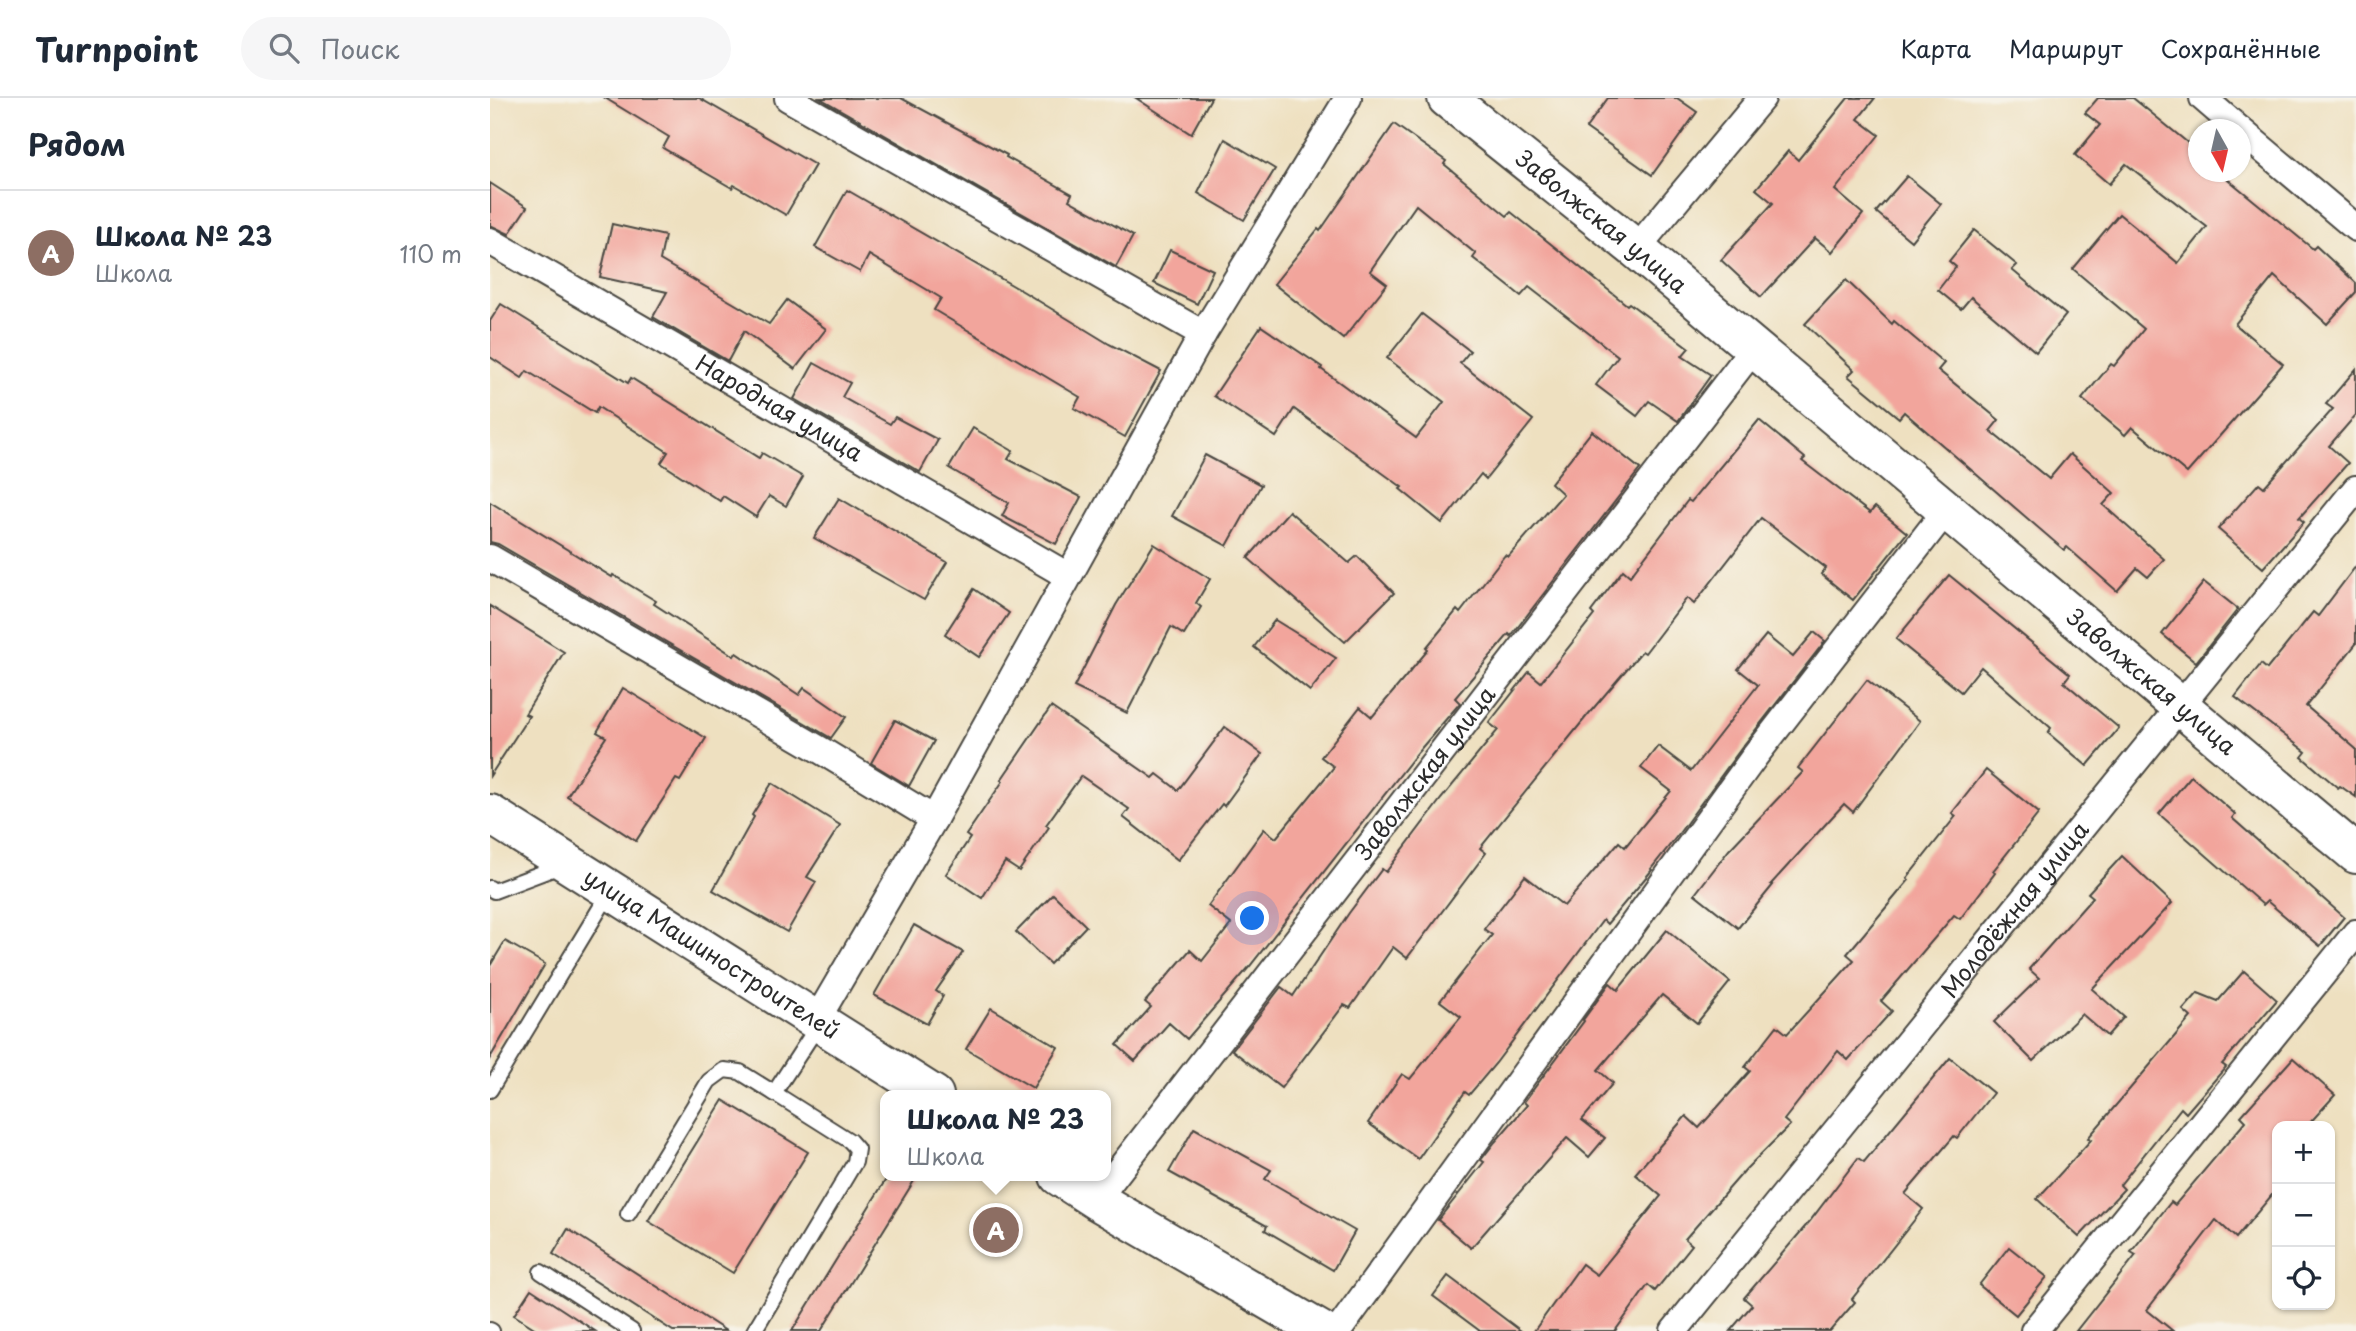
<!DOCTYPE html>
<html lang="ru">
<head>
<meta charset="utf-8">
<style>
  :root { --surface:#fff; --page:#f6f6f7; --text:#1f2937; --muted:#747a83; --line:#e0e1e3; --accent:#1f6fb2 }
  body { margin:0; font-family:"Playpen Sans",sans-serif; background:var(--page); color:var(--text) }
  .controls { position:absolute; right:21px; bottom:21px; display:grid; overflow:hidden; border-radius:14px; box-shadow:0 2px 5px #0004 }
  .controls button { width:63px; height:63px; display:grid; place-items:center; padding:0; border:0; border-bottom:2px solid var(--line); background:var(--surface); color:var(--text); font:35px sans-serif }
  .compass { position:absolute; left:1698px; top:21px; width:63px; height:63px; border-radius:50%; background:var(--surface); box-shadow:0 2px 5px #0004; rotate:172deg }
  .you { position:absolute; left:763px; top:821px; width:24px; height:24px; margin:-18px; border:5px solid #fff; border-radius:50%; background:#1a73e8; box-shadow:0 0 0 10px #1a73e833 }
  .badge { display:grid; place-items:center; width:46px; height:46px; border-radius:50%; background:var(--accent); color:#fff; font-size:23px; font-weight:700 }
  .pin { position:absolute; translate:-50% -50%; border:4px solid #fff; box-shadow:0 2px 7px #0006 }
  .popup { position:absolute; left:390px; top:992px; width:231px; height:91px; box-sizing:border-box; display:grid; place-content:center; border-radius:14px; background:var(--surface); filter:drop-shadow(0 2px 5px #0005); font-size:23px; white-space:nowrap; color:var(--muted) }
  .popup b { font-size:26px; color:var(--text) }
  .popup::after { content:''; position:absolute; left:50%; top:100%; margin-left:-14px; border:14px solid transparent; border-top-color:var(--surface) }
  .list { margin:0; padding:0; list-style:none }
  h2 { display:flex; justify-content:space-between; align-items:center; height:91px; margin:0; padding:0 28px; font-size:30px }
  h2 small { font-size:23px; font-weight:400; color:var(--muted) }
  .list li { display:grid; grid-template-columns:46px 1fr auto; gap:21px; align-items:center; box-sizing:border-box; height:126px; padding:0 28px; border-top:2px solid var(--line) }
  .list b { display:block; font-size:26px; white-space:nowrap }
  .list p { margin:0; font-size:23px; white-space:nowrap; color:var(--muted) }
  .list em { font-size:23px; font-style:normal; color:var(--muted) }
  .icon { flex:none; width:38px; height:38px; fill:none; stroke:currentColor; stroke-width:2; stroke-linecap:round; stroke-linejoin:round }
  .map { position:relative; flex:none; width:1866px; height:1233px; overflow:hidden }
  header { display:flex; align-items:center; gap:42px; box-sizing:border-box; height:98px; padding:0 35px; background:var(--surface); border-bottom:2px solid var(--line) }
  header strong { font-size:33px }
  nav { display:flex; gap:38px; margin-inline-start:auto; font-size:24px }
  .search { width:490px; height:63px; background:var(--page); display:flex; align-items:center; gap:18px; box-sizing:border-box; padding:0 24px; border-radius:38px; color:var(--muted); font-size:26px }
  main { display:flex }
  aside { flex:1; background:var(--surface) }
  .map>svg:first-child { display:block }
  .building { fill:#f2a59c }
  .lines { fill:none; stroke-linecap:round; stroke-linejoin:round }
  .lane-casing { stroke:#484641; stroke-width:18 }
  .street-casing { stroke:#484641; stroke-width:30 }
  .secondary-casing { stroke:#484641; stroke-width:42 }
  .lane { stroke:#fff; stroke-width:14 }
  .street { stroke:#fff; stroke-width:26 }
  .secondary { stroke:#fff; stroke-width:38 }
  .labels { text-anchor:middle; stroke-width:7; stroke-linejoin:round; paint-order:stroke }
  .street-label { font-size:23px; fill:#2b2b2b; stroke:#f7f3e8 }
</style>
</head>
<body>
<header>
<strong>Turnpoint</strong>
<div class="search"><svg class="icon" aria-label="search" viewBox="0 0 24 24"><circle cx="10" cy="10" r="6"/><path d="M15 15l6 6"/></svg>Поиск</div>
<nav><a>Карта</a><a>Маршрут</a><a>Сохранённые</a></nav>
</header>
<main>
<aside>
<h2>Рядом<small></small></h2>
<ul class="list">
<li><span class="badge" style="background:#8d6e63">A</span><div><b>Школа № 23</b><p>Школа</p></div><em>110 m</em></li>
</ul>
</aside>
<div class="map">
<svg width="1866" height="1233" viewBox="0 0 1866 1233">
  <rect width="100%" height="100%" fill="#f7f3e8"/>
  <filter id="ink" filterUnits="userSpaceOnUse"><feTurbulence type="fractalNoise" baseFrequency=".0143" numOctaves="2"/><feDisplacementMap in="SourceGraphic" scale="14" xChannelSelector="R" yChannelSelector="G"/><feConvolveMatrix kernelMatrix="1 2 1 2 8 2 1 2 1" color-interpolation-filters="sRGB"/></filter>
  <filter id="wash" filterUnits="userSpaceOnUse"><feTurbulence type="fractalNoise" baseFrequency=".00686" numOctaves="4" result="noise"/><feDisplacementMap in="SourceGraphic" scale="28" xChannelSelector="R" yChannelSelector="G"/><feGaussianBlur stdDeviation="1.57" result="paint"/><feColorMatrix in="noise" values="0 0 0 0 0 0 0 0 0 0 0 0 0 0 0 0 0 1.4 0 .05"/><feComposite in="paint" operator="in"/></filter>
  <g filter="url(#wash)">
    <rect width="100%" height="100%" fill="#eee0c0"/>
    <g id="blocks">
      <g class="building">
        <path d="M 115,0 L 209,0 L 325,67 L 296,117 L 244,87 L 242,90 L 173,50 L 179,39 Z"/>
        <path d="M 330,0 L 411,0 L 517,57 L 516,59 L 582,96 L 579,102 L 643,138 L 626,169 Z"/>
        <path d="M 646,0 L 721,0 L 701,36 Z"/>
        <path d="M 1118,0 L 1187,0 L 1207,14 L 1162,77 L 1096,30 Z"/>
        <path d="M 1358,0 L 1385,0 L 1368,21 L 1389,37 L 1345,92 L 1373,116 L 1342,154 L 1325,140 L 1271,199 L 1231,162 L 1283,105 L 1266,91 L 1298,53 L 1308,62 Z"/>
        <path d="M 1608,0 L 1643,0 L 1709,54 L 1709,74 L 1729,74 L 1823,151 L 1826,148 L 1866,185 L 1866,194 L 1837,226 L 1784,178 L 1745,226 L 1793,266 L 1697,375 L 1642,329 L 1635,337 L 1592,301 L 1621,266 L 1624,268 L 1654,231 L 1583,171 L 1629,116 L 1688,165 L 1717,129 L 1636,66 L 1619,86 L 1585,57 L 1610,27 L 1595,15 Z"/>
        <path d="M 904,26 L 956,63 L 954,66 L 1017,118 L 1021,114 L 1137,207 L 1139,205 L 1199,250 L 1192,258 L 1221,277 L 1188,323 L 1159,303 L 1147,318 L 1106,287 L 1128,258 L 1039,189 L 1031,198 L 983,160 L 986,156 L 926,107 L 880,173 L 897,186 L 853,241 L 784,186 L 828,131 L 830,133 Z"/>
        <path d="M 735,41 L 785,71 L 754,122 L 708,95 Z"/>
        <path d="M 1417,78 L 1451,106 L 1421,143 L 1386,114 Z"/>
        <path d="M 0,85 L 37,109 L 19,136 L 0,127 Z"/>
        <path d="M 357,92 L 534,194 L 619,246 L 671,273 L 635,339 L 584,310 L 590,299 L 444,212 L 451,200 L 379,157 L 370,174 L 325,149 Z"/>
        <path d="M 122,126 L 175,138 L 170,162 L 279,226 L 297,202 L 336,231 L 305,271 L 254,233 L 238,263 L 163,219 L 177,194 L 110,179 Z"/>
        <path d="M 1484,132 L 1527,167 L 1522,172 L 1576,217 L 1546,254 L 1481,199 L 1471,211 L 1448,192 L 1466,169 L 1459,163 Z"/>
        <path d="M 680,152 L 723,172 L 707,206 L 664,185 Z"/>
        <path d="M 1356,182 L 1402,226 L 1404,223 L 1454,265 L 1448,272 L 1509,322 L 1500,333 L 1559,381 L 1580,356 L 1624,395 L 1613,407 L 1674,461 L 1658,479 L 1647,470 L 1627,493 L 1577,449 L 1574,452 L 1414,314 L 1409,320 L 1358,278 L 1364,272 L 1315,226 Z"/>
        <path d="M 11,206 L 138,285 L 141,280 L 269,360 L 272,355 L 313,379 L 296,408 L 279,398 L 266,419 L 233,398 L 230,403 L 171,365 L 178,354 L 108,309 L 105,315 L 37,273 L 32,280 L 0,259 L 0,223 Z"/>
        <path d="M 932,216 L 980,253 L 970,265 L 1043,322 L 996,381 L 991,376 L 952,425 L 910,391 L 912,389 L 804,311 L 786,339 L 724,298 L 771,228 L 832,269 L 831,271 L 926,340 L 954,304 L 897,260 Z"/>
        <path d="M 324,265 L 360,285 L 352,299 L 400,326 L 405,319 L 448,342 L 430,374 L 304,301 Z"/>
        <path d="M 1866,271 L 1866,317 L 1839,348 L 1858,365 L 1809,420 L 1814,424 L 1773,470 L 1728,431 L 1769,385 L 1774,389 L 1843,311 L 1836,306 Z"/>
        <path d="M 1269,322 L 1315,360 L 1312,363 L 1380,415 L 1385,409 L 1417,435 L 1363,502 L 1331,476 L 1336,470 L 1271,420 L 1204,506 L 1197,500 L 1155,555 L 1152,553 L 1096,619 L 990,750 L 996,755 L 917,860 L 903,849 L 860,910 L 854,907 L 791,990 L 742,952 L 791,889 L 803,898 L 859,815 L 892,771 L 896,774 L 951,701 L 1008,632 L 999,625 L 1039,574 L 1051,584 L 1104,517 L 1101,514 L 1133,472 L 1140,478 L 1198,402 L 1201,404 Z"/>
        <path d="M 483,330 L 523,353 L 518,361 L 591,399 L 566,446 L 512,418 L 519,405 L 459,370 Z"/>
        <path d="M 1102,333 L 1150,371 L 1021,538 L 1019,536 L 965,600 L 970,605 L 928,654 L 760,868 L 697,941 L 679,925 L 645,963 L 627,947 L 661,909 L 655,904 L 700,852 L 712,863 L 741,826 L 718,808 L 774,731 L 786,740 L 844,669 L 831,659 L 870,609 L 882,619 L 938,552 L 936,550 L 967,512 L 970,515 L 1015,457 L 1018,459 L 1073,396 L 1061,385 Z"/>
        <path d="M 715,357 L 771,387 L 737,448 L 682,418 Z"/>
        <path d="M 349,400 L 457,464 L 434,502 L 324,440 Z"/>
        <path d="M 0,404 L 122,479 L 123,477 L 166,503 L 164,506 L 244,558 L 246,555 L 309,597 L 314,590 L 356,619 L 341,640 L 8,446 L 0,444 Z"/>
        <path d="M 799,413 L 859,465 L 867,458 L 904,495 L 855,544 L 758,460 Z"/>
        <path d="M 664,446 L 720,481 L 706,505 L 711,509 L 694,537 L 681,529 L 637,615 L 584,589 L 626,507 Z"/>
        <path d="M 1866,468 L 1866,546 L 1816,608 L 1866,651 L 1866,699 L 1850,688 L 1848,690 L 1812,659 L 1816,654 L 1745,599 L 1771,566 L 1777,571 L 1823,514 L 1828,518 Z"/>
        <path d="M 1459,477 L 1580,576 L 1574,584 L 1629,630 L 1597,668 L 1558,635 L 1561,630 L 1491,569 L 1471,594 L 1406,541 Z"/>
        <path d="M 1714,484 L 1748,511 L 1706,564 L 1672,536 Z"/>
        <path d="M 484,491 L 519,515 L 489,559 L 455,536 Z"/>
        <path d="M 0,508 L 74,554 L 35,616 L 39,618 L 0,678 Z"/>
        <path d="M 785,522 L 846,560 L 820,593 L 764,549 Z"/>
        <path d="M 1324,534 L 1335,543 L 1253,648 L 1187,738 L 1161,771 L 1162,772 L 1117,826 L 1113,822 L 1006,965 L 979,997 L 975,994 L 928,1061 L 878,1025 L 912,976 L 920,981 L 971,919 L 950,903 L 1002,837 L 994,831 L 1035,778 L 1074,808 L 1129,744 L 1135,749 L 1181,693 L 1151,670 L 1168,648 L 1201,673 L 1268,587 L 1248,571 L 1276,537 L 1303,559 Z"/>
        <path d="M 1377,582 L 1430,623 L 1363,714 L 1354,706 L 1281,786 L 1283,787 L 1248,830 L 1205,796 L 1239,752 L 1313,674 L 1308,670 Z"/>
        <path d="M 133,590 L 216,640 L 190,683 L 186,681 L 146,743 L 77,698 L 116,639 L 107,634 Z"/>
        <path d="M 561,609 L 663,680 L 667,676 L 688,692 L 735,629 L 772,656 L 734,708 L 732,706 L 688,762 L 633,719 L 639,711 L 591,678 L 556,727 L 559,729 L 529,773 L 515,764 L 492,800 L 456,776 L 480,740 L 476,737 L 513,683 L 511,682 Z"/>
        <path d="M 405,622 L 444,643 L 419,688 L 381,665 Z"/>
        <path d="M 1496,672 L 1549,715 L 1503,773 L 1505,775 L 1470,821 L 1464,817 L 1391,903 L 1402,913 L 1358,962 L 1348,953 L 1294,1022 L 1300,1027 L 1256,1071 L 1195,1141 L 1202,1147 L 1165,1193 L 1158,1187 L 1125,1233 L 1044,1233 L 1092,1166 L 1107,1177 L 1171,1098 L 1145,1076 L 1196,1018 L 1209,1030 L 1260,973 L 1255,969 L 1287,928 L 1297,936 L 1364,862 L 1357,856 L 1419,782 L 1417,780 L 1466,718 L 1462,715 Z"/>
        <path d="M 1701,678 L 1745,716 L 1742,720 L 1854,819 L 1830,848 L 1777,803 L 1773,807 L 1669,716 Z"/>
        <path d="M 282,685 L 350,727 L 317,779 L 326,784 L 297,834 L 223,792 L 264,719 L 262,717 Z"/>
        <path d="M 1632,758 L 1682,805 L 1602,891 L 1634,919 L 1617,938 L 1592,916 L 1543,963 L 1504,924 L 1549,880 L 1539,871 L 1603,799 L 1598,795 Z"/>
        <path d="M 563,796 L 596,828 L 560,866 L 526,834 Z"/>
        <path d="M 424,827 L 473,854 L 446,893 L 453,898 L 437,926 L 384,897 Z"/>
        <path d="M 1177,832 L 1240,884 L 1207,925 L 1172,897 L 1108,972 L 1123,985 L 1092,1022 L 1115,1040 L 1099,1059 L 1077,1040 L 981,1150 L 948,1122 L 994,1064 L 991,1062 L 1005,1044 L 1037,1007 L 1034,1004 L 1094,923 L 1093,922 L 1120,885 L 1128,892 Z"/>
        <path d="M 15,843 L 55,866 L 0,960 L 0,868 Z"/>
        <path d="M 1754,873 L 1787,902 L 1732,966 L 1736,969 L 1696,1015 L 1691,1010 L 1630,1087 L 1634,1091 L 1589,1139 L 1547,1101 L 1601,1042 L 1598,1040 L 1701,919 L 1693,912 L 1708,895 L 1728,903 Z"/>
        <path d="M 501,910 L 568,949 L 543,990 L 476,951 Z"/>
        <path d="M 1460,960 L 1503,995 L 1467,1040 L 1464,1038 L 1415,1096 L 1433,1111 L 1362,1201 L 1365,1204 L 1340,1233 L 1240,1233 L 1262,1207 L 1254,1200 L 1320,1123 L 1368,1060 L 1374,1064 Z"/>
        <path d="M 1803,960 L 1845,997 L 1817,1028 L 1787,1028 L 1787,1091 L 1746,1140 L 1726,1122 L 1657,1212 L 1683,1233 L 1586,1233 L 1646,1157 L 1641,1154 L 1681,1104 L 1685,1107 L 1756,1023 L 1751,1018 Z"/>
        <path d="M 233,1002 L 318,1054 L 243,1175 L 158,1123 Z"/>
        <path d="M 704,1030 L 781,1072 L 775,1081 L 865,1133 L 843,1172 L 775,1132 L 777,1128 L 679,1074 Z"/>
        <path d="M 398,1078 L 427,1078 L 331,1233 L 302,1233 Z"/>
        <path d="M 78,1131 L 236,1233 L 183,1233 L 63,1156 Z"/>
        <path d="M 1519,1149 L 1557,1179 L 1526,1217 L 1489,1187 Z"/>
        <path d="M 958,1178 L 1031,1233 L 990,1233 L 943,1198 Z"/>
        <path d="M 41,1191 L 105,1233 L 49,1233 L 24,1217 Z"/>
      </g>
    </g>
  </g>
  <g filter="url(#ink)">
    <use href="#blocks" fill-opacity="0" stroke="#484641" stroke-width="2"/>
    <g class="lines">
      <g class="lane-casing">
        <g id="lane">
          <path d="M 0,790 L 4,793 L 73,767"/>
          <path d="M 0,992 L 121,792"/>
          <path d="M 138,1116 L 219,983 L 234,972 L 250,974 L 284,995"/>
          <path d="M 51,1174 L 142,1233"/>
          <path d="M 0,1232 L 2,1233"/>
          <path d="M 264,1233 L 365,1064 L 367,1051 L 360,1043 L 284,995 L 323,935 L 326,926"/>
        </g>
      </g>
      <g class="street-casing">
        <g id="street">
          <path d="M 298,0 L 713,236"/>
          <path d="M 1713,0 L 1750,32"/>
          <path d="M 1750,32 L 1866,130"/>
          <path id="s1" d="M 0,143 L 578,478"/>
          <path d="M 1146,151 L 1272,0"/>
          <path d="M 0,460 L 332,653 L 444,721"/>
          <path d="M 327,921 L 444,721 L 713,236 L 858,0"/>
          <path id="s2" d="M 606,1102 L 1264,250"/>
          <path d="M 848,1233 L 1265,658 L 1457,411"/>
          <path id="s3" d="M 1184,1233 L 1866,391"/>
          <path d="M 1544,1233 L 1866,835"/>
        </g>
      </g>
      <g class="secondary-casing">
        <g id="secondary">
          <path id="s4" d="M 957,0 L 1146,151 L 1866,756"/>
          <path id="s5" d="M 0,716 L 444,997"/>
          <path d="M 569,1078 L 606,1102 L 831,1233"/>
        </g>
      </g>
      <use href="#lane" class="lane"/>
      <use href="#street" class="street"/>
      <use href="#secondary" class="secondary"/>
    </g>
  </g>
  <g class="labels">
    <g class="street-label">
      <text dy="8" stroke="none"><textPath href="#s4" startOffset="198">Заволжская улица</textPath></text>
      <text dy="8" stroke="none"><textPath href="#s1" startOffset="334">Народная улица</textPath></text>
      <text dy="8" stroke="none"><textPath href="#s4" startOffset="915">Заволжская улица</textPath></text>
      <text dy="8" stroke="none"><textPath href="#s2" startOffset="539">Заволжская улица</textPath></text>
      <text dy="8" stroke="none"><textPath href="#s3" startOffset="542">Молодёжная улица</textPath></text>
      <text dy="8" stroke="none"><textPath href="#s5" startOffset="262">улица Машиностроителей</textPath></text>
    </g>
  </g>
</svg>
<div class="controls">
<button>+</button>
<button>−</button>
<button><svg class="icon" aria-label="locate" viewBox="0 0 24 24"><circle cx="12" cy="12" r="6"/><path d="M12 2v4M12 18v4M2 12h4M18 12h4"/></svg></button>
</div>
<svg class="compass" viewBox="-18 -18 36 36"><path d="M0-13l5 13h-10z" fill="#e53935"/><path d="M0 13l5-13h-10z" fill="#747a83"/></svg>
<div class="you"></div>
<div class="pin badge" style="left:506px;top:1132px;background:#8d6e63">A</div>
<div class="popup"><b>Школа № 23</b>Школа</div>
</div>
</main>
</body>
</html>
